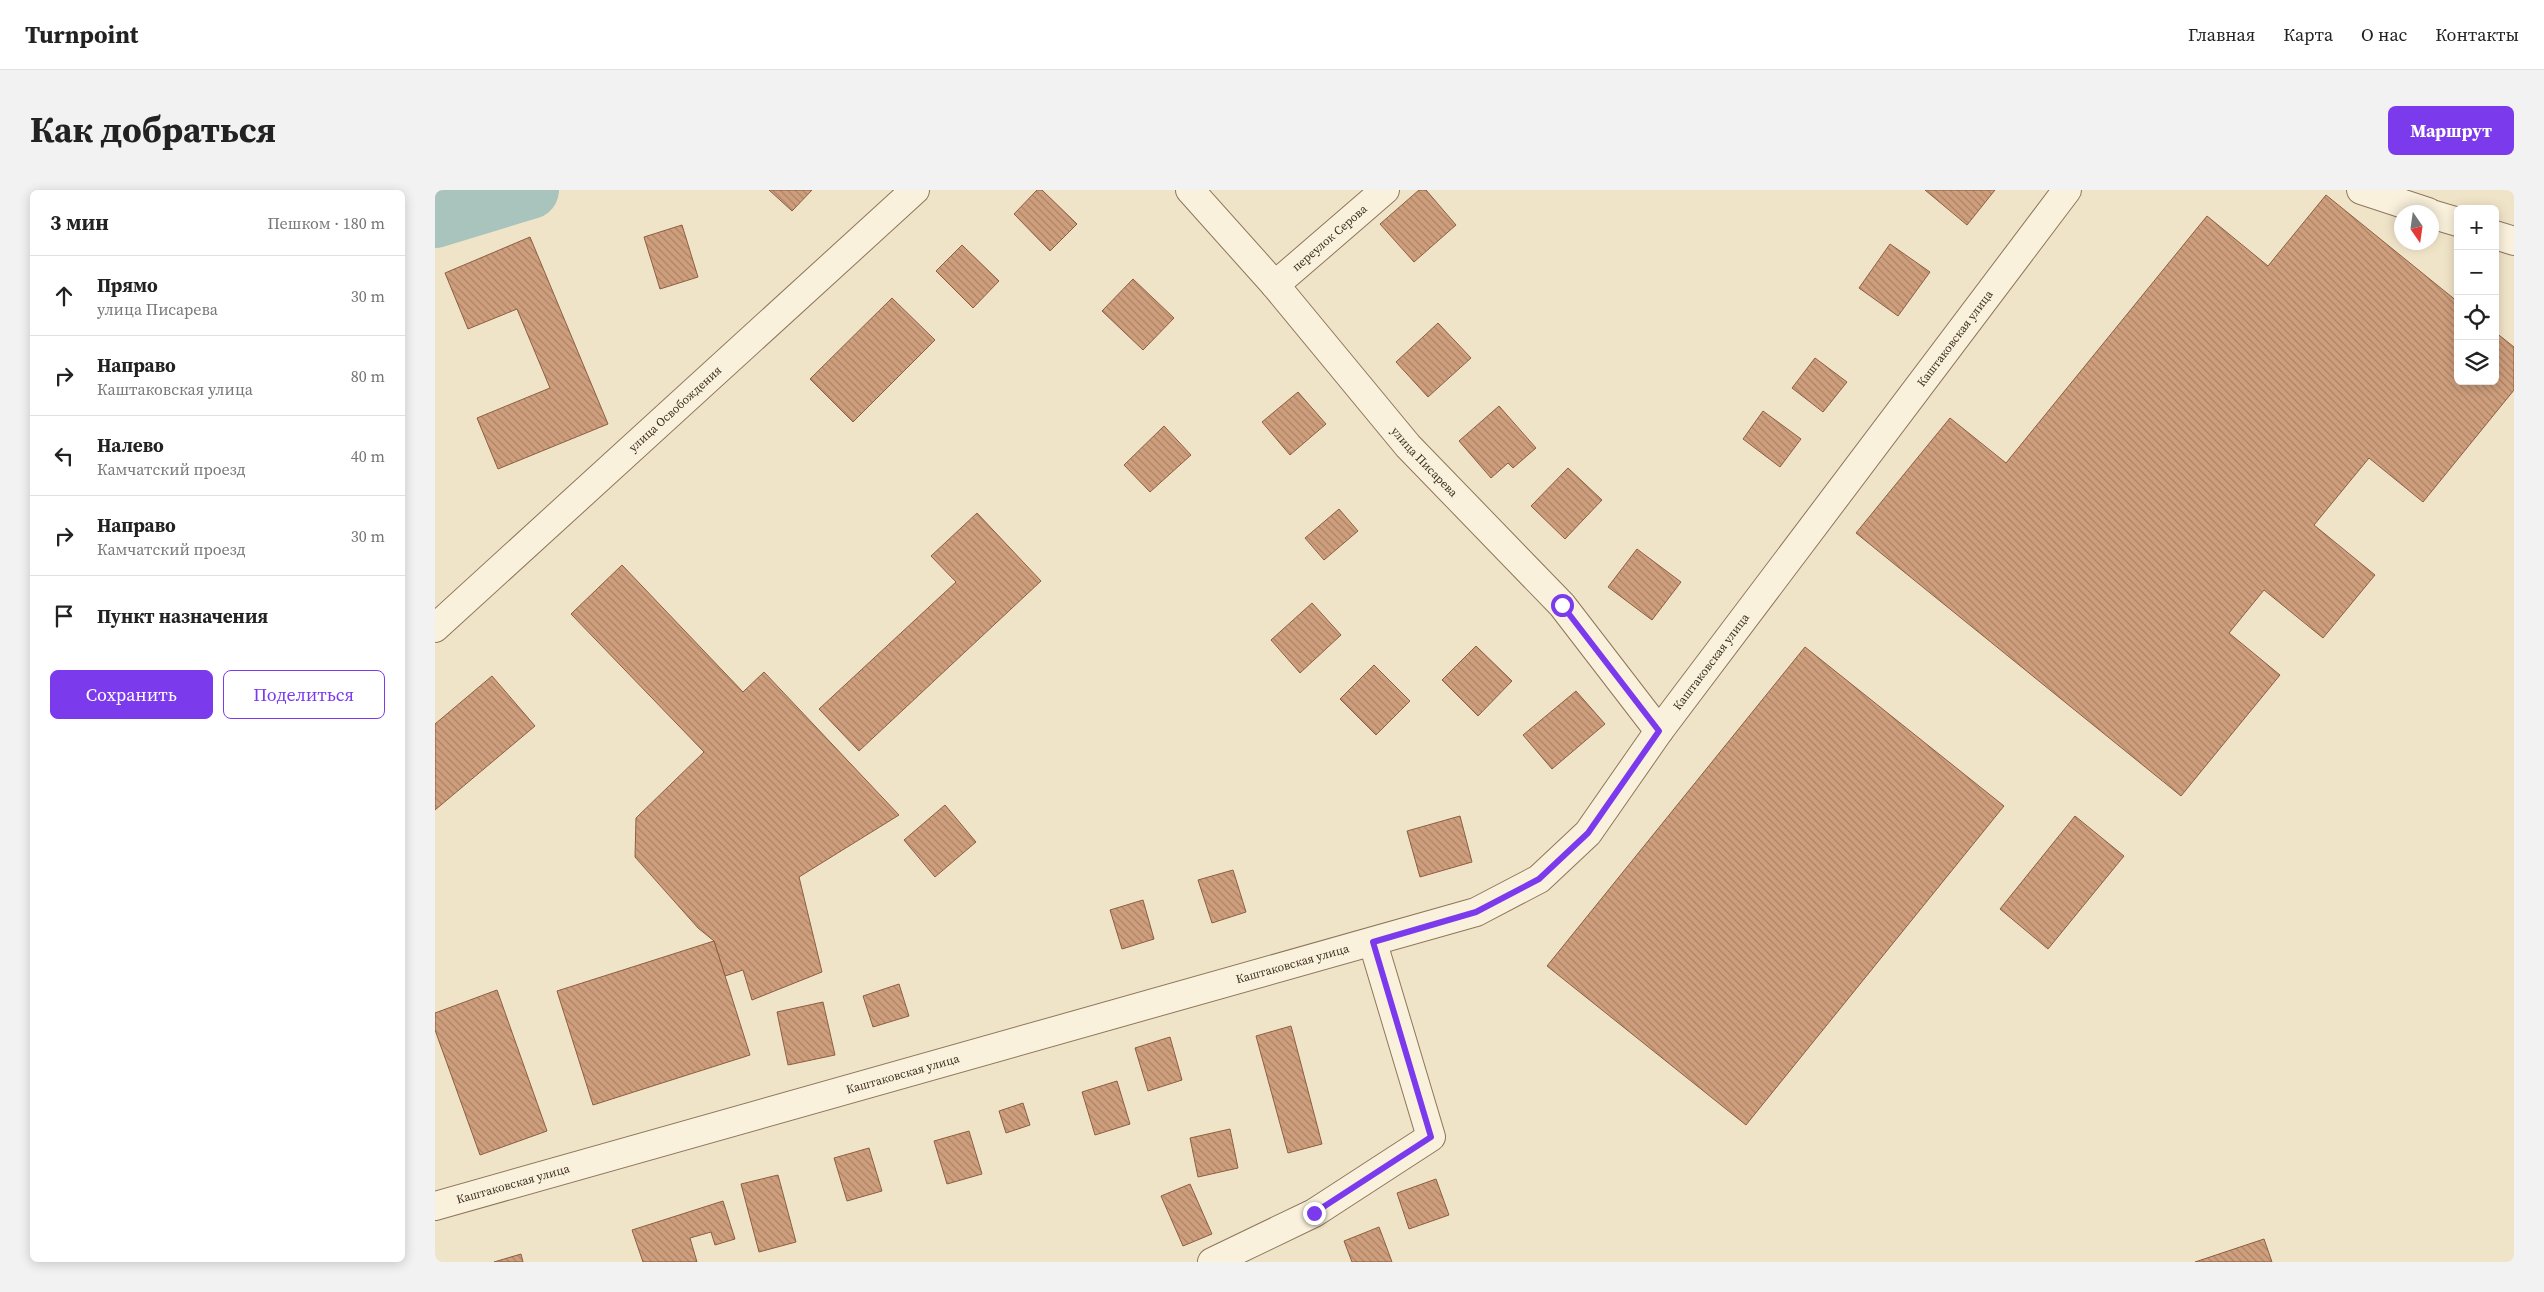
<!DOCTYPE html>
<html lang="ru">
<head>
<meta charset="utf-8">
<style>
  :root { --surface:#fff; --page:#f2f2f2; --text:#222; --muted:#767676; --line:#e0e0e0; --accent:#7c3aed }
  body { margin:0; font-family:"Source Serif 4",serif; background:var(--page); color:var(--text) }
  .controls { position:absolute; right:15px; top:15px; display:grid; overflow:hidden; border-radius:8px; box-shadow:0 2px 12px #0003 }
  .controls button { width:45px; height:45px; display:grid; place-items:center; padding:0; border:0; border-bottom:1px solid var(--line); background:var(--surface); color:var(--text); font:25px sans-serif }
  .compass { position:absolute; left:1959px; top:15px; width:45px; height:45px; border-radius:50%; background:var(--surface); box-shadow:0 2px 12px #0003; rotate:167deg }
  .stop { position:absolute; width:15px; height:15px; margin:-11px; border:4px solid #7c3aed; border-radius:50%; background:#fff }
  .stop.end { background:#7c3aed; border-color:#fff; box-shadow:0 1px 5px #0008 }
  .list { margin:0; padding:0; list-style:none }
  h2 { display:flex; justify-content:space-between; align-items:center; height:65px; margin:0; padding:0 20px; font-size:21px }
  h2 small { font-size:16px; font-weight:400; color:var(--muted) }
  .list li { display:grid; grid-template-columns:32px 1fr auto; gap:15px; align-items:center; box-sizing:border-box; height:80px; padding:0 20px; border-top:1px solid var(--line) }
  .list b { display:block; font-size:19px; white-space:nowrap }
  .list p { margin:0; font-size:16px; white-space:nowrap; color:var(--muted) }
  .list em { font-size:16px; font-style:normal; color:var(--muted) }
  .actions { display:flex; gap:10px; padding:15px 20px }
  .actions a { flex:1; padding:11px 0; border:1px solid var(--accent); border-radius:8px; text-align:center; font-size:18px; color:var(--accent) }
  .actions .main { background:var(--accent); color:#fff }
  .icon { flex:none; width:28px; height:28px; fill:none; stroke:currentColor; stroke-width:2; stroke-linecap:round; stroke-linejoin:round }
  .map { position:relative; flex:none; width:2079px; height:1072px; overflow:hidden; border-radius:8px }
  header { display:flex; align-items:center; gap:30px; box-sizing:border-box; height:70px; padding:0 25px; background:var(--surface); border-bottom:1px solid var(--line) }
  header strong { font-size:24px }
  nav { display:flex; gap:28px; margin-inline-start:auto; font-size:18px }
  .intro { display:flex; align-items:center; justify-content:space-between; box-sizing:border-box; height:120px; padding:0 30px }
  h1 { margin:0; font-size:35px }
  .button { padding:12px 22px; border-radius:8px; background:var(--accent); color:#fff; font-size:18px; font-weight:700 }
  main { display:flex; gap:30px; padding:0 30px }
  aside { flex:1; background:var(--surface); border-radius:8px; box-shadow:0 2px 12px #0003 }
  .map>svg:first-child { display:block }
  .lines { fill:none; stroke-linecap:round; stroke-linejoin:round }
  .river { stroke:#a9c4bc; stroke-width:58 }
  .building { fill:url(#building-back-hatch); stroke:#8d5f41 }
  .minor-casing { stroke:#8d765c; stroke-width:30 }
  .minor { stroke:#faf1dc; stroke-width:28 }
  .route { stroke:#7c3aed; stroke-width:6 }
  .labels { text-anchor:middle; stroke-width:4; stroke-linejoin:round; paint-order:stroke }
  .street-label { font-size:12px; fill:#3d2e20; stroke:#f7eed8 }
</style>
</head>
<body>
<header>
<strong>Turnpoint</strong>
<nav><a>Главная</a><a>Карта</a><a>О нас</a><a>Контакты</a></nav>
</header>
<div class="intro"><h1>Как добраться</h1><a class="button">Маршрут</a></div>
<main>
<aside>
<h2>3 мин<small>Пешком · 180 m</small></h2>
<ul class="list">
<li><svg class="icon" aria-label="ahead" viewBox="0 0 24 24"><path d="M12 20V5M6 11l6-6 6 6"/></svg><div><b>Прямо</b><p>улица Писарева</p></div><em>30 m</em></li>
<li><svg class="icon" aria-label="right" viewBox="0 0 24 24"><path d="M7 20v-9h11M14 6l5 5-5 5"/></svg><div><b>Направо</b><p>Каштаковская улица</p></div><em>80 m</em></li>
<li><svg class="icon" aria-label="left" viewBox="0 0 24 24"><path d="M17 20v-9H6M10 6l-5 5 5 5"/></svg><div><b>Налево</b><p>Камчатский проезд</p></div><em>40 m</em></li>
<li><svg class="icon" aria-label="right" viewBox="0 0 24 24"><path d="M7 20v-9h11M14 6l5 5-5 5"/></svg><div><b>Направо</b><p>Камчатский проезд</p></div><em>30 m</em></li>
<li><svg class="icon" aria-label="arrive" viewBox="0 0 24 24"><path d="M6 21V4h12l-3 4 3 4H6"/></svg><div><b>Пункт назначения</b></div></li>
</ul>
<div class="actions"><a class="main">Сохранить</a><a>Поделиться</a></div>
</aside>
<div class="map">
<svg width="2079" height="1072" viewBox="0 0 2079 1072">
  <defs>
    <pattern id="building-back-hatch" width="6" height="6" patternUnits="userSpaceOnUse" patternTransform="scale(1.25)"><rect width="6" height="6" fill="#cf9f7d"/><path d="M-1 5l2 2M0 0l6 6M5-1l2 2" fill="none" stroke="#a98266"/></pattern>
  </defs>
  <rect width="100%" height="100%" fill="#f0e4c8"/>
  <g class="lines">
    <path class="river" d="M 0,29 L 95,0"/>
  </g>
  <g class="building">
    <path d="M 334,0 L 377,0 L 357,21 Z"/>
    <path d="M 602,0 L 607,0 L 642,34 L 615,61 L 579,24 Z"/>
    <path d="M 984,0 L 991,0 L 1021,35 L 979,72 L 945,34 Z"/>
    <path d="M 1490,0 L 1560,0 L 1532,35 Z"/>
    <path d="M 1891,5 L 2023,112 L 2023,191 L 2060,191 L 2060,142 L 2079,157 L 2079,200 L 1988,312 L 1934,268 L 1879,335 L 1940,385 L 1888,448 L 1829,400 L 1794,443 L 1845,485 L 1746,606 L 1421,343 L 1515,228 L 1571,273 L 1772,26 L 1833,76 Z"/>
    <path d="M 247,35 L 263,87 L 225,99 L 209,47 Z"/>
    <path d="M 95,47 L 173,234 L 63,279 L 42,228 L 115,198 L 82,119 L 33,139 L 10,83 Z"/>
    <path d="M 1455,54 L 1495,82 L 1463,126 L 1424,98 Z"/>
    <path d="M 527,55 L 564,91 L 538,118 L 501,81 Z"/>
    <path d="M 698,89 L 739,128 L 708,160 L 667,121 Z"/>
    <path d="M 457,108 L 500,150 L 418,232 L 375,189 Z"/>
    <path d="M 1003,133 L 1036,168 L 993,207 L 961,172 Z"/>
    <path d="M 1380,168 L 1412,192 L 1388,222 L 1357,198 Z"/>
    <path d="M 863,202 L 891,234 L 855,265 L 827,232 Z"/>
    <path d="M 1064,216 L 1101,258 L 1078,278 L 1073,273 L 1056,288 L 1024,251 Z"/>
    <path d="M 1328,221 L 1366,249 L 1345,277 L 1308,249 Z"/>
    <path d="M 729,236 L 756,265 L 715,302 L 689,275 Z"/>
    <path d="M 1133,278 L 1167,310 L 1130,349 L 1096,316 Z"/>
    <path d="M 904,319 L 923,341 L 889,370 L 870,348 Z"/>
    <path d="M 542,323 L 606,391 L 424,561 L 384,519 L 521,392 L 496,366 Z"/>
    <path d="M 1202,359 L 1246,392 L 1217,430 L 1173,397 Z"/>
    <path d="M 187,375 L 308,502 L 329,482 L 464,625 L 364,687 L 387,782 L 317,810 L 308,780 L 290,786 L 279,751 L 263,738 L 200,667 L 201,628 L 269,562 L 136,424 Z"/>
    <path d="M 877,413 L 906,445 L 865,483 L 836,450 Z"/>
    <path d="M 1041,456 L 1077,491 L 1043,526 L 1007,490 Z"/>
    <path d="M 1370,457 L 1569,616 L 1311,935 L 1112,776 Z"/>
    <path d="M 939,475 L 975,511 L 941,545 L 905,509 Z"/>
    <path d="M 57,486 L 100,536 L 0,620 L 0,534 Z"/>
    <path d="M 1141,501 L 1170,534 L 1117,579 L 1088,545 Z"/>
    <path d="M 510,615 L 541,652 L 500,687 L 469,650 Z"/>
    <path d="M 1025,626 L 1037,672 L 985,687 L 972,641 Z"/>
    <path d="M 1640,626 L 1689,666 L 1613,759 L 1565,719 Z"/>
    <path d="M 798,680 L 811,722 L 777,733 L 763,690 Z"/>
    <path d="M 708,710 L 719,749 L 687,759 L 675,720 Z"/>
    <path d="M 279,751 L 315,865 L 158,915 L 122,801 Z"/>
    <path d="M 464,794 L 474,826 L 438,837 L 428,806 Z"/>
    <path d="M 62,800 L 112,941 L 45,965 L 0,840 L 0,823 Z"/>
    <path d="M 388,812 L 400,865 L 353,875 L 342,822 Z"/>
    <path d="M 856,836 L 887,954 L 853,963 L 821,846 Z"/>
    <path d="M 735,847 L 747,890 L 713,901 L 700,858 Z"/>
    <path d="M 682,891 L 695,934 L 660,945 L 647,902 Z"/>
    <path d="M 588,913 L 595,935 L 571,943 L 564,921 Z"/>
    <path d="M 795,939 L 803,978 L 763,987 L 755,948 Z"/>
    <path d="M 534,941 L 547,984 L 512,994 L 499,951 Z"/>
    <path d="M 434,958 L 447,1001 L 412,1011 L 399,968 Z"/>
    <path d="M 343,985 L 361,1052 L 324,1062 L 306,994 Z"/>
    <path d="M 1001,989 L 1014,1025 L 974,1039 L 962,1003 Z"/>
    <path d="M 755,994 L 777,1044 L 748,1056 L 726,1006 Z"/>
    <path d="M 288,1011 L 300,1049 L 280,1055 L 276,1042 L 255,1048 L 262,1072 L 208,1072 L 197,1040 Z"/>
    <path d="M 944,1037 L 957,1072 L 917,1072 L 909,1051 Z"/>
    <path d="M 1829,1049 L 1837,1072 L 1760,1072 Z"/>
    <path d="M 86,1064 L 88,1072 L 59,1072 Z"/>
  </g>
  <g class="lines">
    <g class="minor-casing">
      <g id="minor">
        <path id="s1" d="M 755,0 L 840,95 L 973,256 L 1127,415 L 1224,541"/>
        <path d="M 1926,0 L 1993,22"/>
        <path d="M 1996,24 L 2023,32"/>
        <path d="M 2060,45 L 2079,51"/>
        <path id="s2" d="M 840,95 L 950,0"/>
        <path id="s3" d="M 0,438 L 480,0"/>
        <path id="s4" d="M 0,1016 L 1041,722 L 1104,689 L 1153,643 L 1224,541 L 1632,0"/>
        <path d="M 777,1072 L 879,1023 L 996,947 L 938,753"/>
      </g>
    </g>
    <use href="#minor" class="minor"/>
  </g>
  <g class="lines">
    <path class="route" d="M 879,1023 L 996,947 L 938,752 L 1041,722 L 1104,689 L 1153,643 L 1224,541 L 1127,415"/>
  </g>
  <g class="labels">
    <g class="street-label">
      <text dy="4" stroke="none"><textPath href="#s2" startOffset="72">переулок Серова</textPath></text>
      <text dy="4" stroke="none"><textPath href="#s4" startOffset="1836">Каштаковская улица</textPath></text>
      <text dy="4" stroke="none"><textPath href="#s3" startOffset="325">улица Освобождения</textPath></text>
      <text dy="4" stroke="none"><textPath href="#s1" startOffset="359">улица Писарева</textPath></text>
      <text dy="4" stroke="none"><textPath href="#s4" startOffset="1431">Каштаковская улица</textPath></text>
      <text dy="4" stroke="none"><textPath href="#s4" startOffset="891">Каштаковская улица</textPath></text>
      <text dy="4" stroke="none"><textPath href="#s4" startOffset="486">Каштаковская улица</textPath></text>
      <text dy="4" stroke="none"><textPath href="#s4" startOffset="81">Каштаковская улица</textPath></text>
    </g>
  </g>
</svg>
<div class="controls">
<button>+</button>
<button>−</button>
<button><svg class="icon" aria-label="locate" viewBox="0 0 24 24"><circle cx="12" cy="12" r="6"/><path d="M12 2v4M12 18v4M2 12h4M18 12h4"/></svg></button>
<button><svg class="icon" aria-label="layers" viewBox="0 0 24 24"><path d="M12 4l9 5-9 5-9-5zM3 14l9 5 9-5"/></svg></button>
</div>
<svg class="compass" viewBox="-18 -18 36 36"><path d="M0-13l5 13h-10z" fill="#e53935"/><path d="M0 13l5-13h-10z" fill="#767676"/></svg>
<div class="stop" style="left:1127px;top:415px"></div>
<div class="stop end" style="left:879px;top:1023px"></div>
</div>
</main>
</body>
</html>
